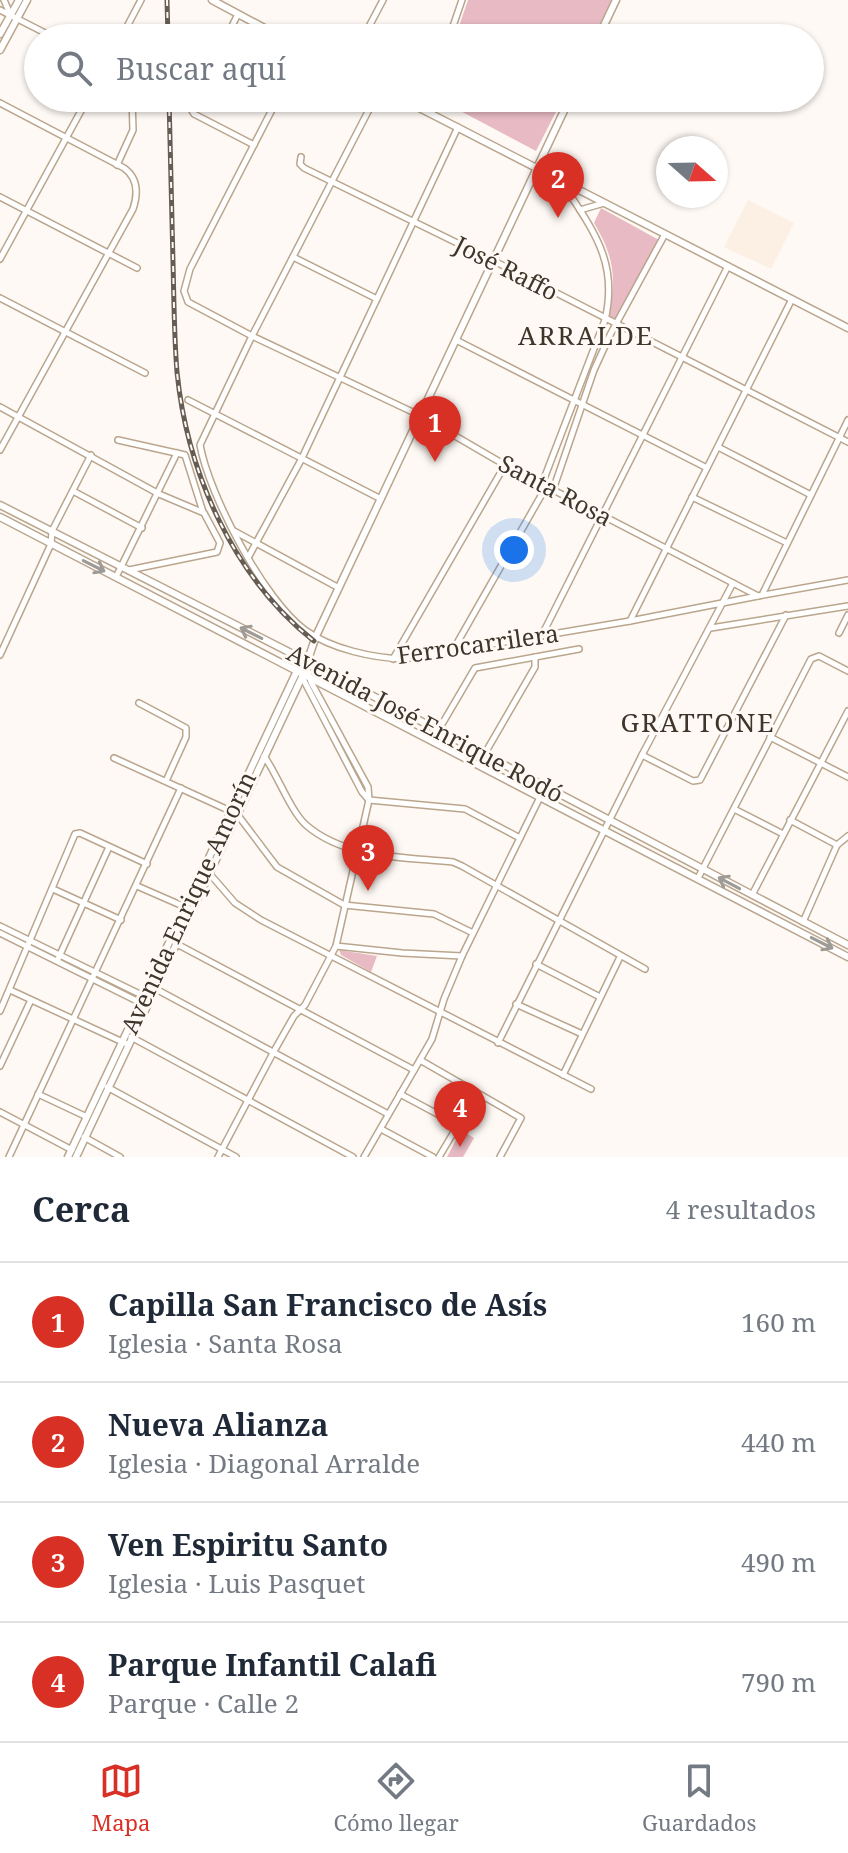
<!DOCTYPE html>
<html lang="es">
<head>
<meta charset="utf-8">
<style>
  :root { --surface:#fff; --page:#f2f2f3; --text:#1f2937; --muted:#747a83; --line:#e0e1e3; --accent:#d93025 }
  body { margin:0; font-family:"Noto Serif",serif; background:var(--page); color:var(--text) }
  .compass { position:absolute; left:656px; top:136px; width:72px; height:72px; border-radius:50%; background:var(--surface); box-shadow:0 2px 6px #0004; rotate:110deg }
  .you { position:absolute; left:514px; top:550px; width:28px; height:28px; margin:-20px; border:6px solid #fff; border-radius:50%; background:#1a73e8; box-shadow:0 0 0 12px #1a73e833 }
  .badge { display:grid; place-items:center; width:52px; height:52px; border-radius:50%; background:var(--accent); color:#fff; font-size:26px; font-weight:700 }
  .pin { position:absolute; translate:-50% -66px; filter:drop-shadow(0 2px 4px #0008) }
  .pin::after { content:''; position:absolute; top:42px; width:28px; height:24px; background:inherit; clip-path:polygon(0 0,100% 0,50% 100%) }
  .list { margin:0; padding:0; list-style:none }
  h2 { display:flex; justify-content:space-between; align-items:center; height:104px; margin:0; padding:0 32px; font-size:34px }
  h2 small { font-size:26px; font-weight:400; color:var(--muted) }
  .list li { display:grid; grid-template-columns:52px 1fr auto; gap:24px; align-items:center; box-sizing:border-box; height:120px; padding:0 32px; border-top:2px solid var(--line) }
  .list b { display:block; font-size:30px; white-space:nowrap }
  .list p { margin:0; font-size:26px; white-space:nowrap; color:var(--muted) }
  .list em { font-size:26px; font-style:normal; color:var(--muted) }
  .icon { flex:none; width:44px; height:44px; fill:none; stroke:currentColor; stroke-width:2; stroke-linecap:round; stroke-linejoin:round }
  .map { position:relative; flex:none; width:848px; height:1157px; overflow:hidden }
  .search { position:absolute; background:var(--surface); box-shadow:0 2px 6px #0004; left:24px; right:24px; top:24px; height:88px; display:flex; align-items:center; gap:20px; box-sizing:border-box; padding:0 28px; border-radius:44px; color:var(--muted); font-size:30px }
  .sheet { height:584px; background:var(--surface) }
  nav { display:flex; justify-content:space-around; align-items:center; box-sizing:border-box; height:112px; border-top:2px solid var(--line); background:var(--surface); font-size:22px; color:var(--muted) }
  nav a { display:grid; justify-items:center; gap:4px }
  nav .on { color:var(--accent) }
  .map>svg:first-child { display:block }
  .built { fill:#fbf0e3 }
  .green { fill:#e8bbc4 }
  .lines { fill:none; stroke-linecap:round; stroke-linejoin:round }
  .minor-casing { stroke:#baa58d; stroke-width:8 }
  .tertiary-casing { stroke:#baa58d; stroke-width:9 }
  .minor { stroke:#fff; stroke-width:5 }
  .tertiary { stroke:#fff; stroke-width:6 }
  .rail-casing { stroke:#655d54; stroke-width:5 }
  .rail { stroke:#fef9f4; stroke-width:2; stroke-dasharray:6; stroke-linecap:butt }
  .oneway { stroke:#9e9a95 }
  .labels { text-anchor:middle; stroke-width:6; stroke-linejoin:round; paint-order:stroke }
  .street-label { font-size:24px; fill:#3e352b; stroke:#fef9f4 }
  .neighbourhood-label { font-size:26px; letter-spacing:2px; fill:#3e352b; stroke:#fef9f4 }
</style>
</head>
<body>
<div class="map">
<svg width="848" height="1157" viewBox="0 0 848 1157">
  <rect width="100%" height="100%" fill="#fef9f4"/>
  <path class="built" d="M 748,200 L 794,223 L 771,269 L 724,247 Z"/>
  <g class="green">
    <path d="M 468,0 L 612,0 L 593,38 L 455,38 Z"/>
    <path d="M 436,98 L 563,98 L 536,151 Z"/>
    <path d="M 601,208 L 659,240 L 614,320 L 609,317 C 616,278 615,258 594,223 Z"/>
    <path d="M 339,950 L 377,956 L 371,972 L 341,955 Z"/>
    <path d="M 461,1130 L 474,1138 L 463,1157 L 447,1157 Z"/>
  </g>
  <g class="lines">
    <g class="minor-casing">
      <g id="minor">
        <path d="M 4,0 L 10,14"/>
        <path d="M 0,10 L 55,38"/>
        <path d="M 121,38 L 141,0"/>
        <path d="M 226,38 L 238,14"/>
        <path d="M 363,38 L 383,0"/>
        <path d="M 449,38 L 462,0"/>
        <path d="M 195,98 L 191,109 L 194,114 L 254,145"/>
        <path d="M 278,98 L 190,269 L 184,291 L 188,302 L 252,336 L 421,416 L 505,465 L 758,596 L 848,580"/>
        <path d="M 375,98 L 252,336 L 200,445 C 209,495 264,600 305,630 C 331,649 373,658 404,659 L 630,621 L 758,596"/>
        <path d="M 0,103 L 124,168 C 138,178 138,194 133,209 L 0,450"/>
        <path d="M 423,109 L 427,98"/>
        <path d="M 301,157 L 300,164 L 304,168 L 494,261 L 848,442"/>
        <path d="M 117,165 L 133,130 L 132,98"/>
        <path d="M 0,197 L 137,268"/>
        <path d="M 580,210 L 604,203"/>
        <path d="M 293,257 L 377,299"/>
        <path d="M 0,259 L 88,98"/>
        <path d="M 0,298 L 145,373"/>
        <path d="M 456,340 L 707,468"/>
        <path d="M 188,400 L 381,499"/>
        <path d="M 0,407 L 159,494 L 204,513 L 220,543 L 217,552 L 129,570"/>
        <path d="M 118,440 L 185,455 L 203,512"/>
        <path d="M 718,447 L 811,495"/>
        <path d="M 542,484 L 605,320 C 619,261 592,229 561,181"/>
        <path d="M 553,490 L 594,370 L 610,335 L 665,234"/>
        <path d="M 73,491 L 142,528"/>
        <path d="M 692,497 L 787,543"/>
        <path d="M 234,531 L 339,588"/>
        <path d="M 249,556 L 301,460 L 458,127"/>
        <path d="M 116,577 L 177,453"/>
        <path d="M 763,593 L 848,420"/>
        <path d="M 630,621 L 792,299"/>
        <path d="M 711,628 L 848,606"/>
        <path d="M 839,633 L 848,615"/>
        <path d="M 541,637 L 728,266"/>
        <path d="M 452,652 L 546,487"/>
        <path d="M 0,655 L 51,544 L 52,531 L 91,455"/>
        <path d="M 393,659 L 505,465"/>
        <path d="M 302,677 L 362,792 L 369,800"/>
        <path d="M 139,703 L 186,728 L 186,737 L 166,781"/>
        <path d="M 438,731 L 475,668 L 579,649"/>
        <path d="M 770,737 L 848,777"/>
        <path d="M 484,755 L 535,667 L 535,657"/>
        <path d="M 642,755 L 693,781 L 700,780 L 786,615"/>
        <path d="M 264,756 C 277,774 291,812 306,825 C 345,859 405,857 453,862 L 462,866 L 645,969"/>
        <path d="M 114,758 L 237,814 L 277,867 L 344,905 L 434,914 L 473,933"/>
        <path d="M 369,800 L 465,809 L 520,838"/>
        <path d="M 734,809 L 783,834"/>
        <path d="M 790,820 L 837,845"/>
        <path d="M 209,873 L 235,903 L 261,920 L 591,1089"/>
        <path d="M 698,878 L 811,659 L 819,656 L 848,671"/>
        <path d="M 137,886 L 192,910"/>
        <path d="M 53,889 L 121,920"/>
        <path d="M 752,895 L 848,711"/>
        <path d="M 803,922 L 837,845 L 848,836"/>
        <path d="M 0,926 L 150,999"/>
        <path d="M 0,933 L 147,1006"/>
        <path d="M 175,943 L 414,1070"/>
        <path d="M 336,946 L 402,953 L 462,956"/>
        <path d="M 58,959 L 109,847"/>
        <path d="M 536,964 L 600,997"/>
        <path d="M 154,988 L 388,1114"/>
        <path d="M 10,990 L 129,1045"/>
        <path d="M 516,1004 L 582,1034"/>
        <path d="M 0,1011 L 75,834 L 80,833 L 147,864"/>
        <path d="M 131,1037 L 353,1157"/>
        <path d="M 498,1043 L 642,755 L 733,583"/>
        <path d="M 420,1060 L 521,1118 L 500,1157"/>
        <path d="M 0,1066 L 31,1000"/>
        <path d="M 563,1075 L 620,957"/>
        <path d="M 107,1087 L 236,1157"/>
        <path d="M 38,1094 L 87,1117"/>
        <path d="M 400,1094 L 458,1125"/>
        <path d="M 0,1112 L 72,1150"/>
        <path d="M 381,1129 L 433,1157"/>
        <path d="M 84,1137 L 120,1157"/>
        <path d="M 9,1157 L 181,788"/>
        <path d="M 218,1157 L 273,1053 L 294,1016 L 305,1005 L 336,946 L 369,800 L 368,787 L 311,682 L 307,667"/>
        <path d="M 364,1157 L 432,1039 L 444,999 L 462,956 L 545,787"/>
        <path d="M 439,1157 L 477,1093"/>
      </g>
    </g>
    <g class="tertiary-casing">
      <g id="tertiary">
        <path d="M 212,0 L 283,38"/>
        <path d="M 0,34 L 19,0"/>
        <path d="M 598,38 L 616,0"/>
        <path d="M 0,50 L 27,0"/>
        <path d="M 400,98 L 848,328"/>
        <path d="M 0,505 L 287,651 L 848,945"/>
        <path d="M 0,517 L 848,957"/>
        <path d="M 68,1157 L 304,656"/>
        <path d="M 76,1157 L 302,677 L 316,636 L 570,98"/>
      </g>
    </g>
    <use href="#minor" class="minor"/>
    <use href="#tertiary" class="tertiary"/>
    <g class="rail-casing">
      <g id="rail">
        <path d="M 167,0 L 168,38"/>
        <path d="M 169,98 C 170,153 172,208 173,262 C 174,299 174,336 177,372 C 187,473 234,578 314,641"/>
      </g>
    </g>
    <use href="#rail" class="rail"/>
  </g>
  <defs><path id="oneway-shaft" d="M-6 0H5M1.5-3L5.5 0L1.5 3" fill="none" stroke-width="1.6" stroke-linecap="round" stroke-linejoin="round" transform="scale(2)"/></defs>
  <g class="oneway">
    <use href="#oneway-shaft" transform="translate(94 566) rotate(27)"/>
    <use href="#oneway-shaft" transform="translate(251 633) rotate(-153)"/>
    <use href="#oneway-shaft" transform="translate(729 883) rotate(-152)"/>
    <use href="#oneway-shaft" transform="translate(822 943) rotate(27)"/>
  </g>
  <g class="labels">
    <g class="street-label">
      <text transform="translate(506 269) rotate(27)" y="8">José Raffo</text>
      <text transform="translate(555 491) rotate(28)" y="8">Santa Rosa</text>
      <text transform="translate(478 645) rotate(-8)" y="8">Ferrocarrilera</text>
      <text transform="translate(425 724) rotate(28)" y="8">Avenida José Enrique Rodó</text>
      <text transform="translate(189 903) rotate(-65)" y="8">Avenida Enrique Amorín</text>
    </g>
    <g class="neighbourhood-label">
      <text x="586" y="345">ARRALDE</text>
      <text x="698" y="732">GRATTONE</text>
    </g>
  </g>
</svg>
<svg class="compass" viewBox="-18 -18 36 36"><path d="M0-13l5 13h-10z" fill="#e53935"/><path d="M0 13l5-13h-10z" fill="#747a83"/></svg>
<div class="you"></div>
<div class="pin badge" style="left:435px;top:462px">1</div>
<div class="pin badge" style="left:558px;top:218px">2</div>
<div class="pin badge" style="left:368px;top:891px">3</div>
<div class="pin badge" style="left:460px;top:1147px">4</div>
<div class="search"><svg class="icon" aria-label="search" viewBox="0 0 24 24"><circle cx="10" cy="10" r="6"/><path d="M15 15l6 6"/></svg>Buscar aquí</div>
</div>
<section class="sheet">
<h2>Cerca<small>4 resultados</small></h2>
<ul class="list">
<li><span class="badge">1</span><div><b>Capilla San Francisco de Asís</b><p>Iglesia · Santa Rosa</p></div><em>160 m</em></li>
<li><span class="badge">2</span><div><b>Nueva Alianza</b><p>Iglesia · Diagonal Arralde</p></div><em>440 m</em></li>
<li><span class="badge">3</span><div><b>Ven Espiritu Santo</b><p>Iglesia · Luis Pasquet</p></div><em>490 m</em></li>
<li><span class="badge">4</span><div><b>Parque Infantil Calafi</b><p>Parque · Calle 2</p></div><em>790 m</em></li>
</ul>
</section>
<nav>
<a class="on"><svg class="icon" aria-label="map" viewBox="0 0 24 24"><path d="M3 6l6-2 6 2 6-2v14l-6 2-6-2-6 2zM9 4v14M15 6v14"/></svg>Mapa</a>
<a><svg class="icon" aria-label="directions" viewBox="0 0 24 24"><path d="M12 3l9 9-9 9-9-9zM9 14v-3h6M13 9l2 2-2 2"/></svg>Cómo llegar</a>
<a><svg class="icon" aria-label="saved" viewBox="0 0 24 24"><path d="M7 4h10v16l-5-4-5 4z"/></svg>Guardados</a>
</nav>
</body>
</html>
